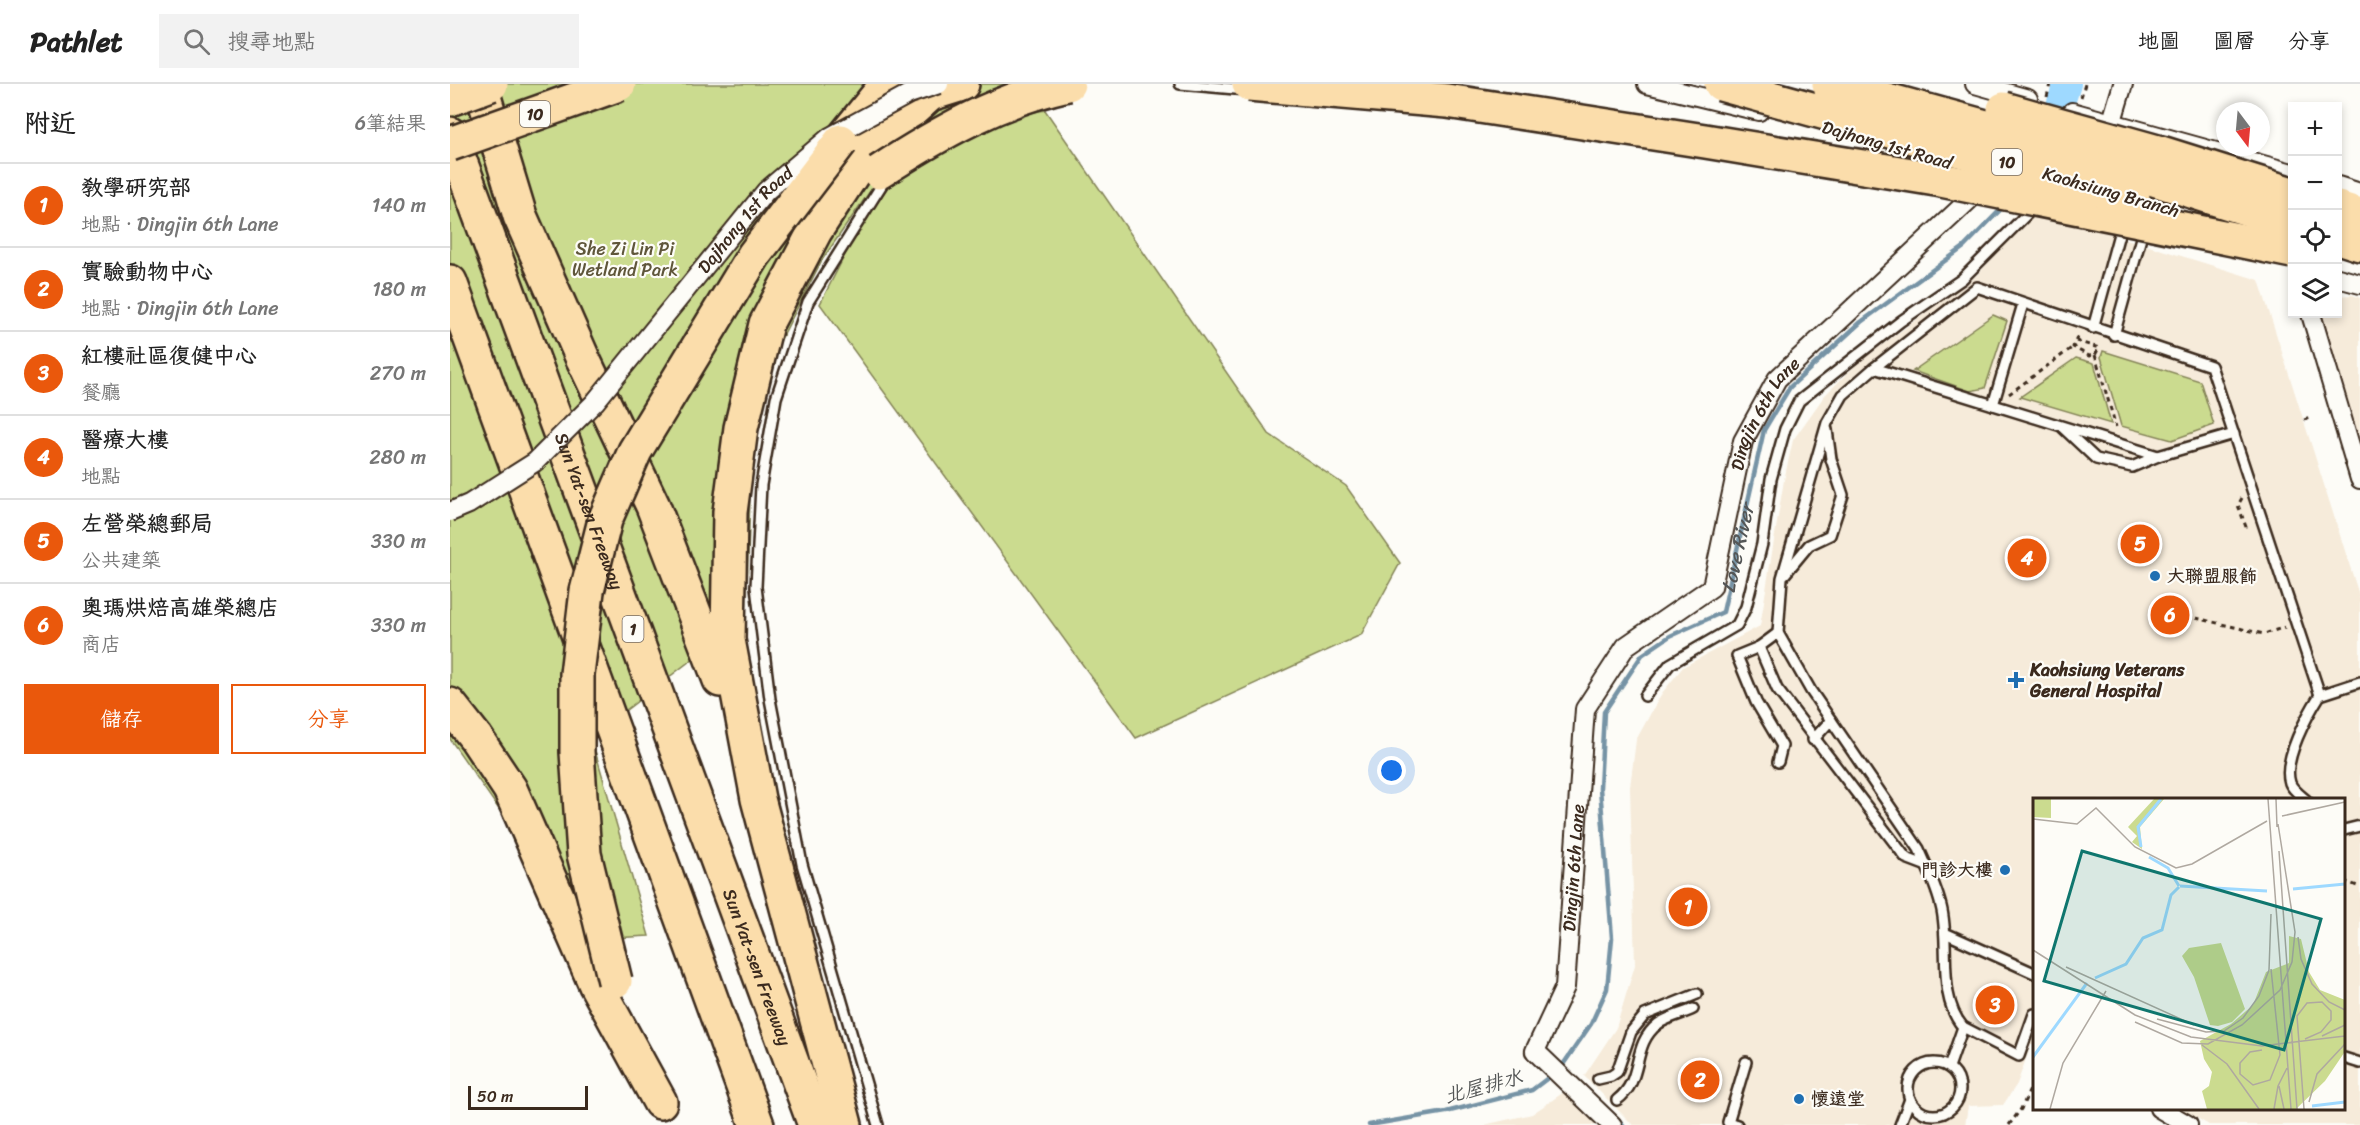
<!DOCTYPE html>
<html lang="zh-TW">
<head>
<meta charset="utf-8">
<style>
  :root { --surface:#fff; --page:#f2f2f2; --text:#222; --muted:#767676; --line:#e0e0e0; --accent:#ea580c }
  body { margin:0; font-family:Sriracha,"LXGW WenKai TC",sans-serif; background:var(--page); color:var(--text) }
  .controls { position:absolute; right:18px; top:18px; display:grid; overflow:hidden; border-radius:0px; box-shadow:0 3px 9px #0003 }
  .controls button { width:54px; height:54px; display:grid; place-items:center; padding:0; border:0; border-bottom:2px solid var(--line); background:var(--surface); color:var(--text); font:30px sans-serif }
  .compass { position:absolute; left:1766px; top:18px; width:54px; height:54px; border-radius:50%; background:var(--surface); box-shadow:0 3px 9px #0003; rotate:164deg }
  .scale { position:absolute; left:18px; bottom:15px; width:120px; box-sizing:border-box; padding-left:6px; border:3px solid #3b2a1e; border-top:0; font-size:16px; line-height:21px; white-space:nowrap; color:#3b2a1e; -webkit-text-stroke:4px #fdfcf7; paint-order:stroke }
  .you { position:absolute; left:942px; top:687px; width:21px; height:21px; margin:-15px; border:4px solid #fff; border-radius:50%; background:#1a73e8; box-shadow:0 0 0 9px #1a73e833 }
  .badge { display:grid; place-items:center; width:39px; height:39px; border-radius:50%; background:var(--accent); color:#fff; font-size:20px; font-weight:700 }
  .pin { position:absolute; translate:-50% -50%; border:3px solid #fff; box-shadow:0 2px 6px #0006 }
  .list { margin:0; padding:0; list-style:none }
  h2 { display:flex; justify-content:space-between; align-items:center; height:78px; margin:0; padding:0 24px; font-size:26px }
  h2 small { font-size:20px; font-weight:400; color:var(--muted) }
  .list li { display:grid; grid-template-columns:39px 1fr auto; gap:18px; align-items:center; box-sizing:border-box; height:84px; padding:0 24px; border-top:2px solid var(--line) }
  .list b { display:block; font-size:22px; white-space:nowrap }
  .list p { margin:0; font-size:20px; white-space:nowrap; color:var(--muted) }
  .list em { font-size:20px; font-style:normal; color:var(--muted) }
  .actions { display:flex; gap:12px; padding:18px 24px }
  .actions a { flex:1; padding:14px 0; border:2px solid var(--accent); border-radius:0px; text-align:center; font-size:21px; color:var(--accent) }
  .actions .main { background:var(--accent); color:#fff }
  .icon { flex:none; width:33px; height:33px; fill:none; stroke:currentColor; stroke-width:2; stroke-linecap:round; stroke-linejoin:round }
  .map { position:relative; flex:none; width:1910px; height:1041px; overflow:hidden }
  header { display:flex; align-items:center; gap:36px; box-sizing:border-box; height:84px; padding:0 30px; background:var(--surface); border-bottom:2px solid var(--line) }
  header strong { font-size:28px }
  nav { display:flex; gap:33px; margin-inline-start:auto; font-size:21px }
  .search { width:420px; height:54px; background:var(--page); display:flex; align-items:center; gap:15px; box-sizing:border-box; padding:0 21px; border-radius:0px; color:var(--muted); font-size:22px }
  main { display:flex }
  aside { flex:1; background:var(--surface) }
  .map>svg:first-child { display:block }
  .built { fill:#f6ebda }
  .green { fill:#cbdb8f; stroke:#838256; stroke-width:1.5 }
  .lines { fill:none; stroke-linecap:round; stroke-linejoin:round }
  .stream { stroke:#7693a5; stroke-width:4.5 }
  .river { stroke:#9ed9ff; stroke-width:28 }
  .service-casing { stroke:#3b2a1e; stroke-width:14 }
  .minor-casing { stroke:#3b2a1e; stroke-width:22 }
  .motorway-casing { stroke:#3b2a1e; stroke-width:38 }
  .path { stroke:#3b2a1e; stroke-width:3; stroke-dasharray:4.5 4.5; stroke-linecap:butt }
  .service { stroke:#fdfcf7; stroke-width:9 }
  .minor { stroke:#fdfcf7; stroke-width:18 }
  .motorway { stroke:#fbddab; stroke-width:33 }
  .minor-bridge-casing { stroke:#3b2a1e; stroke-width:22; stroke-linecap:butt }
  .motorway-bridge-casing { stroke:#3b2a1e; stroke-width:38; stroke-linecap:butt }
  .minor-bridge { stroke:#fdfcf7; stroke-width:18 }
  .motorway-bridge { stroke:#fbddab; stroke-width:33 }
  .poi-dot { fill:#1f6fb2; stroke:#fdfcf7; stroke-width:2 }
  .labels { text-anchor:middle; stroke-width:4.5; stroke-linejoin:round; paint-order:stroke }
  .shield { fill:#fdfcf7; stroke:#75695f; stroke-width:1.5 }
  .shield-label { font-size:16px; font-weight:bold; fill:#3b2a1e }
  .street-label { font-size:18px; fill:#3b2a1e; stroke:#fdfcf7 }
  .park-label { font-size:18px; fill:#5f563a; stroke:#fdfcf7 }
  .poi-label { font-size:18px; font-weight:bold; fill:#3b2a1e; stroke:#fdfcf7; text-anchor:start }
  .water-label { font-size:20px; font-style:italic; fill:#545656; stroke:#fdfcf7 }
  .inset-river { fill:none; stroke:#9ed9ff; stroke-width:3 }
  .inset-road { fill:none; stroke:#afa8a0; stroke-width:1.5 }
  .view { fill:#0f766e; fill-opacity:0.15; stroke:#0f766e; stroke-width:3 }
  .inset-edge { fill:none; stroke:#3b2a1e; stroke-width:3 }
</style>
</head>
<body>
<header>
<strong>Pathlet</strong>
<div class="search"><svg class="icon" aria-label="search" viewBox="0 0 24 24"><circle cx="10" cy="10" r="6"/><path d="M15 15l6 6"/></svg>搜尋地點</div>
<nav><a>地圖</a><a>圖層</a><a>分享</a></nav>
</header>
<main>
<aside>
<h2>附近<small>6筆結果</small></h2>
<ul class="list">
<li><span class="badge">1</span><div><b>教學研究部</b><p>地點 · Dingjin 6th Lane</p></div><em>140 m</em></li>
<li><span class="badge">2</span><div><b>實驗動物中心</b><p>地點 · Dingjin 6th Lane</p></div><em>180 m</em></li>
<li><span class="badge">3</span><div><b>紅樓社區復健中心</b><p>餐廳</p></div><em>270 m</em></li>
<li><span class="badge">4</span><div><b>醫療大樓</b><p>地點</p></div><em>280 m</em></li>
<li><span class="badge">5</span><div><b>左營榮總郵局</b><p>公共建築</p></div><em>330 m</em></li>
<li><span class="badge">6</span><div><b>奧瑪烘焙高雄榮總店</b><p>商店</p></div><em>330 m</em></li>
</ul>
<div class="actions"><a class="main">儲存</a><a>分享</a></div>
</aside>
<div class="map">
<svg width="1910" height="1041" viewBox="0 0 1910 1041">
  <rect width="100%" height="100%" fill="#fdfcf7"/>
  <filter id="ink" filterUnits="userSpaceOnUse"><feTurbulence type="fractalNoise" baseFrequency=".0167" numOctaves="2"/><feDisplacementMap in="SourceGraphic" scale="12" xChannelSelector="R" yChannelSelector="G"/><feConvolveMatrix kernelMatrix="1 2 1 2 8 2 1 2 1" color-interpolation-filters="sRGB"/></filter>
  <g filter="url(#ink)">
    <g class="built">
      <path d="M 1586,127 L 1809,196 L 1910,514 L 1910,1041 L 1759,1041 L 1731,1025 L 1894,1024 L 1894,716 L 1584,716 L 1584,961 L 1581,961 L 1567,1000 L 1553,1021 L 1518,1022 L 1515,1041 L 1183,1041 L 1134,992 L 1166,944 L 1185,881 L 1180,703 L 1186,656 L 1212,609 L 1233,583 L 1310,542 L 1334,396 L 1343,356 L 1375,311 L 1409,278 L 1527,191 Z"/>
      <path d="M 1903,211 L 1910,214 L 1910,356 L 1869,230 L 1888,230 L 1888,212 Z"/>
      <path d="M 1117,1006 L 1152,1041 L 1034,1041 L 1082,1030 Z"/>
    </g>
    <g class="green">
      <path d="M 0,0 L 598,0 L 441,77 L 372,176 L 324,269 L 301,382 L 296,534 L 141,653 L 199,852 L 107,857 L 62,744 L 0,655 Z"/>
      <path d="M 595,26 L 819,350 L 896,402 L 950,479 L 911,551 L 686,654 L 370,220 L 407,147 L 440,100 L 531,38 Z"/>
      <path d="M 1543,231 L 1557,237 L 1535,304 L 1520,307 L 1463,287 Z"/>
      <path d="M 1653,267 L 1750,297 L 1764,341 L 1722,356 L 1671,342 L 1651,273 Z"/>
      <path d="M 1626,274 L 1644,279 L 1661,340 L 1570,313 Z"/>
    </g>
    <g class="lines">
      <g class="stream">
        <path id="s1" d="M 1110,985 L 1141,940 L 1157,905 L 1162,854 L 1150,704 L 1154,628 L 1192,571 L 1220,552 L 1273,528 L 1314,346 L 1340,303 L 1411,238 L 1514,163 L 1555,121"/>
        <path d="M 1167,1034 L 1173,1041"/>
        <path d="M 919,1041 L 996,1028 L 1082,1006 L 1103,990"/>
      </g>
      <path class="river" d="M 1598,59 L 1617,0"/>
      <g class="service-casing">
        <g id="service">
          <path d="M 730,0 L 796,6"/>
          <path d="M 1643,244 L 1672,139"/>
          <path d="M 1664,251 L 1694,143"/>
          <path d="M 1424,284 L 1527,203 L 1761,282 L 1870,611 L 1910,598"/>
          <path d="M 1543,321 L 1573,220"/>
          <path d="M 1613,344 L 1646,375 L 1682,383 L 1708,372"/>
          <path d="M 1335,490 L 1359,461 L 1380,451 L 1393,411 L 1381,375 L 1377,346"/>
          <path d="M 1309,563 L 1327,605 L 1456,774 L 1477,782"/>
          <path d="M 1195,612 L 1220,580 L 1287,541 L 1296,523 L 1312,460 L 1321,395 L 1335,345 L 1349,317 L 1451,237 L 1512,195 L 1585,122"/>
          <path d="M 1363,656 L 1381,636"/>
          <path d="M 1328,678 L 1332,662 L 1306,618 L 1287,572 L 1309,563 L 1328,549"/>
          <path d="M 1856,716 C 1850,711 1842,705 1840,699 C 1832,676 1858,630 1870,611"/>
          <path d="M 1894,746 L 1910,742"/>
          <path d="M 1495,849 L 1584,889"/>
          <path d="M 1584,930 L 1569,972 L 1513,943 C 1486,912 1501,859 1491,822 C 1486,802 1477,783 1469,765 L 1361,607 L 1328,549 L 1332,494 L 1377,339 L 1393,311 L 1424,284 L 1708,372 L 1784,350"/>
          <path d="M 1894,974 L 1910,979"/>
          <circle cx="1484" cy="1005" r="26"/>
          <path d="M 1499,983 L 1513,943"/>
          <path d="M 1148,995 L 1161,992 L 1167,988 L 1181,948 L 1195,931 L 1247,910"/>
          <path d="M 1167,1016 C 1195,995 1180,962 1208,940 C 1218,933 1233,930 1243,925"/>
          <path d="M 428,1041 L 352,780 L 320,615 L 306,503 L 311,401 L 326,314 L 358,218 L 436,94"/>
          <path d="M 1287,1041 L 1278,1038 L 1296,978"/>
          <path d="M 1450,1041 L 1460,1015"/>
        </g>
      </g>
      <g class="minor-casing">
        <g id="minor">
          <path d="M 1197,0 L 1309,27"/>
          <path d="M 1525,0 L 1578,15"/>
          <path d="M 1622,28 L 1842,89"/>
          <path d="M 1662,37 L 1673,0"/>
          <path d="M 1888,102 L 1910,109"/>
          <path d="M 1676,104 L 1759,129"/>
          <path d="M 1888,194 L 1910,200"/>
          <path d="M 1861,230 L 1910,395"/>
          <path d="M 1709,1024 L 1738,1041"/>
          <path id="s2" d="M 1162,1041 L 1085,967 L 1115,903 L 1135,625 L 1176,562 L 1262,503 L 1293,357 L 1327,295 L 1534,102"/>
        </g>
      </g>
      <g class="motorway-casing">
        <g id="motorway">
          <path d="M 30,0 L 70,132 L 133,275 L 203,422 L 270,596"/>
          <path id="s3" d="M 0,50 L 365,1041"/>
          <path d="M 391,57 L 437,0"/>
          <path d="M 1888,124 L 1910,131"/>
          <path d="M 1888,153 L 1910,160"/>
          <path d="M 0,198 L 307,1041"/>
          <path d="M 0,621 L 26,654 L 60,705 L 146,901 L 210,1018"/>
          <path d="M 395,1041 L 308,715 L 278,556 L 280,428 L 291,344 L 316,240 L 365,147 L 418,66 L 480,10 L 512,0"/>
        </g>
      </g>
      <g class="path">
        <path d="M 1597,13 L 1600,0"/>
        <path d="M 1631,13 L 1635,0"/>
        <path d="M 1626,257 L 1649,264 L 1645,271 L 1639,272 L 1623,263 L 1628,251"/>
        <path d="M 1645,271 L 1666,343"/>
        <path d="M 1559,310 L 1623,263"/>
        <path d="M 1854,336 L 1861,334"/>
        <path d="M 1792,414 L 1788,421 L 1796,443 L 1794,446"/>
        <path d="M 1746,534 L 1814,550 L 1835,543"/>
        <path d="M 1894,797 L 1910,803"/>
        <path d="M 1559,1041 L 1571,1025 L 1584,997"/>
      </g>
      <use href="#service" class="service"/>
      <use href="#minor" class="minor"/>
      <use href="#motorway" class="motorway"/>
      <g class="minor-bridge-casing">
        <g id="minor-bridge">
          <path id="s4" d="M 0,428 L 19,420 L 85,378 L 145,318 L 316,107 L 380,53 L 459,10 L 489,0"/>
        </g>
      </g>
      <g class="motorway-bridge-casing">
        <g id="motorway-bridge">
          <path d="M 799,0 L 997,17 L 1255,57 L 1486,95 L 1842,167"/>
          <path d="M 1271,0 L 1683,114"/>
          <path d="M 1379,0 L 1572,53 L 1842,139"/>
          <path d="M 0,15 L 41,0"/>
          <path d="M 1554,25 L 1711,69 L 1842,110"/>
          <path d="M 0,60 L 169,0"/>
          <path d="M 429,88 C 489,49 547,16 618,0"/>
          <path d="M 165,897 L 134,770 L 127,668 L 127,590 L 137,507 L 155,436 L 185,367 L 304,171 L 391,57"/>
        </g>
      </g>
      <use href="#minor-bridge" class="minor-bridge"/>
      <use href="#motorway-bridge" class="motorway-bridge"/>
    </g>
  </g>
  <g class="poi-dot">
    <circle cx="1705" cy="492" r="6"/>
    <path d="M1563 587h6v6h6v6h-6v6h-6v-6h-6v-6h6z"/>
    <circle cx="1555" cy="786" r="6"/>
    <circle cx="1349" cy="1015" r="6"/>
  </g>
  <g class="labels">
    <g class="shield">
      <rect x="70" y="17" width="30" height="26" rx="4.5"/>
      <rect x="1542" y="65" width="30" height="26" rx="4.5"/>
      <rect x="172.5" y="532" width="21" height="26" rx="4.5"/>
    </g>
    <g class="shield-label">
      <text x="85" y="36">10</text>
      <text x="1557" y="84">10</text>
      <text x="183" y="551">1</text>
    </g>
    <g class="street-label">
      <text transform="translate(1437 61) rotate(16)" y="6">Dajhong 1st Road</text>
      <text transform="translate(1661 108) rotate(16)" y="6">Kaohsiung Branch</text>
      <text dy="6" stroke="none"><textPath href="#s4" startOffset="420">Dajhong 1st Road</textPath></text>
      <text dy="6" stroke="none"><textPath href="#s2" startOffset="819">Dingjin 6th Lane</textPath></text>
      <text dy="6" stroke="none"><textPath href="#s3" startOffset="402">Sun Yat-sen Freeway</textPath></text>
      <text dy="6" stroke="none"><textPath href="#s2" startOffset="297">Dingjin 6th Lane</textPath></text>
      <text dy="6" stroke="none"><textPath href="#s3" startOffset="888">Sun Yat-sen Freeway</textPath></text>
    </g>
    <g class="park-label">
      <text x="175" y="171">She Zi Lin Pi<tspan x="175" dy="21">Wetland Park</tspan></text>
    </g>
    <g class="poi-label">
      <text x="1717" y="498">大聯盟服飾</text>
      <text x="1580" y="592">Kaohsiung Veterans<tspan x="1580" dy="21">General Hospital</tspan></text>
      <text x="1543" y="792" text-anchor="end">門診大樓</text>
      <text x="1361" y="1021">懷遠堂</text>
    </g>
    <g class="water-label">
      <text dy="7" stroke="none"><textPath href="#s1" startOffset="597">Love River</textPath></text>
      <text transform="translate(1033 1002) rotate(-15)" y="7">北屋排水</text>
    </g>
  </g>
  <g transform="translate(1583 714)">
    <rect width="312" height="312" fill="#fdfcf7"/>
    <path d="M 0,1 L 18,1 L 18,20 L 0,19 ZM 121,1 L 131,1 L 107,29 L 109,51 L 99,44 L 104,38 L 95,29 ZM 256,138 L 268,141 L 276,174 L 287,192 L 312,202 L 311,255 L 292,283 L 263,311 L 174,311 L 169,293 L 176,288 L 179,274 L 171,261 L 167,243 L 198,226 L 220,207 L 233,174 L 256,165 ZM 188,145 L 212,211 L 199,224 L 185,228 L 177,227 L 161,179 L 149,158 L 156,150 Z" fill="#cbdb8f"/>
    <path class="inset-river" d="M 108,49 L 105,29 L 128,1M 116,59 L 135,70 L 146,88M 147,88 L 234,93M 260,91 L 312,86M 62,180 L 93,166 L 110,140 L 129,132 L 138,97 L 146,89M 0,259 L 54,185M 279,308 L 312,304"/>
    <path class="inset-road" d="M 235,1 L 258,311M 243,1 L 244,29M 249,18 L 312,4M 0,21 L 44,26 L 63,10 L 102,49 L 143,70 L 159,66 L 234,23M 246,53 L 264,311M 265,139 L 268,161 L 279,186 L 296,204 L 312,212M 0,152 L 102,217 L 158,239 L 229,248 L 312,238M 33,169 L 161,227M 124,221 L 173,234 L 191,233 L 210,220 L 226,198 L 236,172 L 238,116M 102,224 L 149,245 L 175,246 L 209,227 L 247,192 L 259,164 L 262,134 L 245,26M 289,238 L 312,227M 169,247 L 194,266 L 226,311M 229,252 L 217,254 L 207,265 L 207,276 L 220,287 L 237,282 L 247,257 L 238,171M 246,288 L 251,311M 276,304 L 284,276 L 312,246M 17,311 L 30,265 L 73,193M 241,311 L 245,288 L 254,270M 271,311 L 264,218 L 274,205 L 289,204 L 298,213 L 298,222 L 288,234 L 272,241"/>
    <path class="view" d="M 49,53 L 288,121 L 251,252 L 11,183 Z"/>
    <rect width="312" height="312" class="inset-edge"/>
  </g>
</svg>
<div class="controls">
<button>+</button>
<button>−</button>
<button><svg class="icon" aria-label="locate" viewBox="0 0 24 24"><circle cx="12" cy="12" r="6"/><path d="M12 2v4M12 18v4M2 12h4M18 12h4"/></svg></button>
<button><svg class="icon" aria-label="layers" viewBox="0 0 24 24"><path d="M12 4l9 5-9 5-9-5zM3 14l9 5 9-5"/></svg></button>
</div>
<svg class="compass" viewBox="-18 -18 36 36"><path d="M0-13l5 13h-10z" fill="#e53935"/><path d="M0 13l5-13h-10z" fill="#767676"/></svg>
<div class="scale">50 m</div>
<div class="you"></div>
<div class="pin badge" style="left:1238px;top:823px">1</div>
<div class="pin badge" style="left:1250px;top:996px">2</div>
<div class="pin badge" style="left:1545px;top:921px">3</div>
<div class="pin badge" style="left:1577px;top:474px">4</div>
<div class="pin badge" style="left:1690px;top:460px">5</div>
<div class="pin badge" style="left:1720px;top:531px">6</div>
</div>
</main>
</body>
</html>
